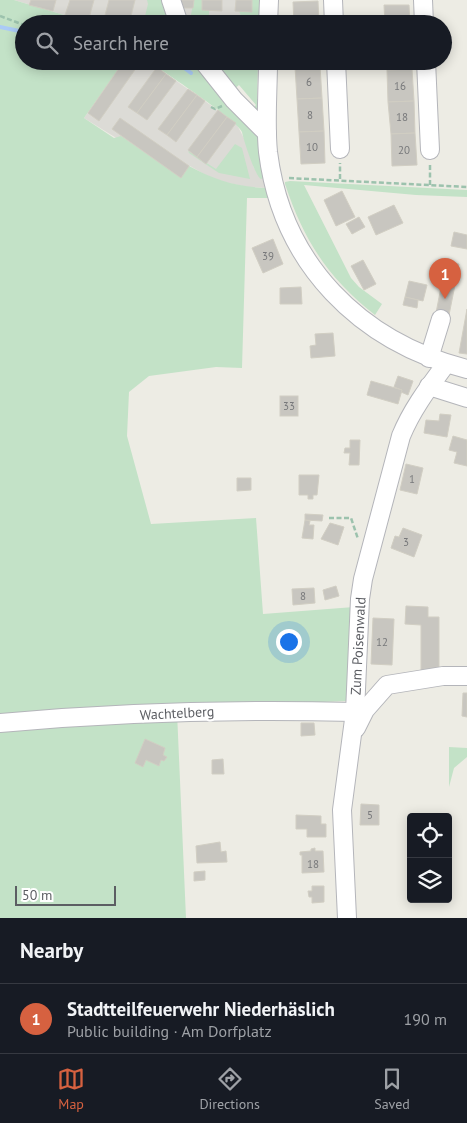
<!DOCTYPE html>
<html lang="en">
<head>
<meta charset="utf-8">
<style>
  :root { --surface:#171b24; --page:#242831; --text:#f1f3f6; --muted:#9ea1a6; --line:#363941; --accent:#d66140 }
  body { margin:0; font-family:"PT Sans",sans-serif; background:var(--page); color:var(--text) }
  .controls { position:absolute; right:15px; bottom:15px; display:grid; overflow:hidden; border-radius:5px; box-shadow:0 2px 12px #0003 }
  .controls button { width:45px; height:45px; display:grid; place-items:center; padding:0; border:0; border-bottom:1px solid var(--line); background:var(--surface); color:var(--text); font:25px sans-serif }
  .scale { position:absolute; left:15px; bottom:12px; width:101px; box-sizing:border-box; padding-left:5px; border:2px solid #5c5e63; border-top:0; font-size:14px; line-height:18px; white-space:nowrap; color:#5c5e63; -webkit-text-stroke:4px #fff; paint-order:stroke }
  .you { position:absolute; left:288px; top:641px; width:18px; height:18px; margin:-12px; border:4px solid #fff; border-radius:50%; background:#1a73e8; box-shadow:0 0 0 8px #1a73e833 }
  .badge { display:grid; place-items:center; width:32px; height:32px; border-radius:50%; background:var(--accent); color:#fff; font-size:16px; font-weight:700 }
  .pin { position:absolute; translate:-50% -41px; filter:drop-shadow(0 1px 2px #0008) }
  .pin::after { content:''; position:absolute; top:26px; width:18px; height:15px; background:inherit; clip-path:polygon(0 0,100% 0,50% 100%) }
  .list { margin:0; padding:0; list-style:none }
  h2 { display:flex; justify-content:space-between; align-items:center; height:65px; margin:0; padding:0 20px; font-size:21px }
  h2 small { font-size:16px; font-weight:400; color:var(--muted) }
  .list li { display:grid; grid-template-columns:32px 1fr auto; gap:15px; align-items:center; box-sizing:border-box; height:70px; padding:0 20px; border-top:1px solid var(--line) }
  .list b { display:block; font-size:19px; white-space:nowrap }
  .list p { margin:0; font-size:16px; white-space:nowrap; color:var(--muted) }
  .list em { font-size:16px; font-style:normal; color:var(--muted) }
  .icon { flex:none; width:28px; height:28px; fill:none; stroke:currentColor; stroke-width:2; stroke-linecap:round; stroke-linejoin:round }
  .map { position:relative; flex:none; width:467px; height:918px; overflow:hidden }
  .search { position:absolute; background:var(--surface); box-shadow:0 2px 12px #0003; left:15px; right:15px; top:15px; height:55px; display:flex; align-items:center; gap:12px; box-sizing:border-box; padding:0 18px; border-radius:28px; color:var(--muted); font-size:19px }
  .sheet { height:135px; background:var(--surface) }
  nav { display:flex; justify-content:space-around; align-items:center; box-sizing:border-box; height:70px; border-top:1px solid var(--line); background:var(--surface); font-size:14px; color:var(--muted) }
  nav a { display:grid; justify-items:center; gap:2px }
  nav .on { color:var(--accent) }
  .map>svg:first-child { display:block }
  .industrial { fill:#dcdbd6 }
  .green { fill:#c3e2c7 }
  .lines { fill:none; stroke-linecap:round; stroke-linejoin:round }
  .stream { stroke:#abcbf6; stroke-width:4 }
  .building { fill:#c8c6c0; stroke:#d1cec3 }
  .minor-casing { stroke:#b4b5ba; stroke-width:20 }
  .path { stroke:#9cc2ad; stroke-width:2.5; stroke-dasharray:5 2.5; stroke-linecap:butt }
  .minor { stroke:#fff; stroke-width:18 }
  .labels { text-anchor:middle; stroke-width:4.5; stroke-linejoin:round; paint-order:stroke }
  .number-label { font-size:11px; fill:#77787a }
  .street-label { font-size:14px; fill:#5c5e63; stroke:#fff }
</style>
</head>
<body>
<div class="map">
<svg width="467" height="918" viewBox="0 0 467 918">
  <rect width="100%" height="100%" fill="#edece4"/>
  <g class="industrial">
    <path d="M 14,0 L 157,0 L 144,17 L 143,24 L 123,24 L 105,19 L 102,24 L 94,24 Z"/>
    <path d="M 167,0 L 263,0 L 257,24 L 177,24 Z"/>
    <path d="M 124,61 L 148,61 L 236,123 L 248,146 L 254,168 L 266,177 L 266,188 L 247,187 L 224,182 L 209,177 L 190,166 L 181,178 L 84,118 Z"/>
  </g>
  <g class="green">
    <path d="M 0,0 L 14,0 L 94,24 L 24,24 L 24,61 L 124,61 L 84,118 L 114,138 L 121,136 L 181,178 L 189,166 C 214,180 238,187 266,188 L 272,198 L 247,198 L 242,368 L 216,367 L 149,376 L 129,392 L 127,436 L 151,524 L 256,518 L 263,614 L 354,607 L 346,701 L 270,704 L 177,712 L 186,918 L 0,918 Z"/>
    <path d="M 147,0 L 167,0 L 177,24 L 143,24 L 148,4 Z"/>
    <path d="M 194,0 L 202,0 L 202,10 L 209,10 L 209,24 L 189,24 Z"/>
    <path d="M 252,0 L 263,0 L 260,22 L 243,21 L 239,11 L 252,12 Z"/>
    <path d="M 148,61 L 196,61 L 260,136 L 266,177 L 261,179 C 255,176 243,138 242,132 C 240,122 160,69 148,61 Z"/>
    <path d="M 208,61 L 258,62 L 257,99 L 261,99 L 260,113 L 250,111 L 256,105 L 239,85 L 233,90 Z"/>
    <path d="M 235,144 L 242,148 L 250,179 L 219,173 L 189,153 L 188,151 L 216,169 Z"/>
    <path d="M 290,181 L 467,190 L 467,197 L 416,195 L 304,185 L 351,278 L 359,287 L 382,304 L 375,315 C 328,278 304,241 285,184 L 285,182 Z"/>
    <path d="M 449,747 L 467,748 L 467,757 L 454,768 L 449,787 Z"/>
  </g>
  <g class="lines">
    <g class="stream">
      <path d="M 0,27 L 24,32"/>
      <path d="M 175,61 L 191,73"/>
    </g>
  </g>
  <g class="building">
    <path d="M 31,0 L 56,0 L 53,11 L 29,5 Z"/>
    <path d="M 70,0 L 94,0 L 88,22 L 65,15 Z"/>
    <path d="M 109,0 L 135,0 L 129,24 L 104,19 Z"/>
    <path d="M 179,0 L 194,0 L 193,8 L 178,8 Z"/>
    <path d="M 202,0 L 222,0 L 222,11 L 202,10 Z"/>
    <path d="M 236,0 L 252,0 L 252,12 L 235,11 Z"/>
    <path d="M 318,1 L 319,24 L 294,24 L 293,2 Z"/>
    <path d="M 384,5 L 409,5 L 410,24 L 385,24 Z"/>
    <path d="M 95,61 L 107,61 L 105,66 L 95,63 Z"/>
    <path d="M 124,61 L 136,61 L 139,64 L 99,121 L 88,113 Z"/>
    <path d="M 295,61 L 320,61 L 320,66 L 295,67 Z"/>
    <path d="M 386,61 L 412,61 L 412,69 L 387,70 Z"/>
    <path d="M 320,66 L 322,98 L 297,99 L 295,67 Z"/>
    <path d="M 157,67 L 166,74 L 137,113 L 128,107 Z"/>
    <path d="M 412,69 L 414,101 L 388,102 L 387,70 Z"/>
    <path d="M 166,74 L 176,81 L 147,120 L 137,113 Z"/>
    <path d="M 188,89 L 197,95 L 167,135 L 158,129 Z"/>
    <path d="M 197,95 L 205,101 L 176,142 L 167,135 Z"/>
    <path d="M 322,98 L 324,131 L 299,132 L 297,99 Z"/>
    <path d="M 414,101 L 415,133 L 391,134 L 388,102 Z"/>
    <path d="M 218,110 L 227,117 L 197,157 L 188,150 Z"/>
    <path d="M 227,117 L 236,123 L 206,164 L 197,157 Z"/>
    <path d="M 120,118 L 189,166 L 181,178 L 112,129 Z"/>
    <path d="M 324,131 L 325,163 L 301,164 L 299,132 Z"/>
    <path d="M 415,133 L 417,165 L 392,166 L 391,134 Z"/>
    <path d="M 342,191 L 355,217 L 336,226 L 324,200 Z"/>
    <path d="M 394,205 L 403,223 L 376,235 L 368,217 Z"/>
    <path d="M 359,217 L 365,227 L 352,234 L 346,224 Z"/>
    <path d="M 454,232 L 467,235 L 467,249 L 451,246 Z"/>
    <path d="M 273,239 L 283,264 L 263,273 L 252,248 Z"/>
    <path d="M 363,260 L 376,284 L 364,290 L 351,266 Z"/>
    <path d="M 452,263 L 459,264 L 455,285 L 448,284 Z"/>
    <path d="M 409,281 L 427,285 L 423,301 L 405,297 Z"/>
    <path d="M 442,282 L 455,285 L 449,315 L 436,313 Z"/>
    <path d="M 301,287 L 302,304 L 280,304 L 280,288 Z"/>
    <path d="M 405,297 L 418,300 L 417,308 L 403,305 Z"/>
    <path d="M 467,309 L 467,354 L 459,353 Z"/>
    <path d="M 333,333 L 335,356 L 311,358 L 310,346 L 316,345 L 315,334 Z"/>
    <path d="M 398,376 L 413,381 L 408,395 L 401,392 L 402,390 L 394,387 Z"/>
    <path d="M 371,381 L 402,390 L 398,404 L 367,395 Z"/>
    <rect x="280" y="396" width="18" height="20"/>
    <path d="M 440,414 L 451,415 L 447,437 L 424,433 L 426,420 L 439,421 Z"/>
    <path d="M 453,436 L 467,440 L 467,466 L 454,463 L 457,452 L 449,450 Z"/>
    <path d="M 350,440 L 360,440 L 359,465 L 349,465 L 350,453 L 344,453 L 345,448 L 350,448 Z"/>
    <path d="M 406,464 L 423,468 L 417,494 L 400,490 Z"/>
    <path d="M 299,475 L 319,475 L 317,495 L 313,495 L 313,499 L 308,499 L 308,495 L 299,495 Z"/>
    <path d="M 237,478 L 251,478 L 251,490 L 237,491 Z"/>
    <path d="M 305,514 L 323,515 L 322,521 L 305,520 Z"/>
    <path d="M 305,520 L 310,521 L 309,525 L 314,525 L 313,539 L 302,538 Z"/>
    <path d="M 330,523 L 344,527 L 338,545 L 321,539 Z"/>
    <path d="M 403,528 L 422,535 L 414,557 L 391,548 L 395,536 L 399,537 Z"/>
    <path d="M 336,586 L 339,596 L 325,600 L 323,590 Z"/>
    <path d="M 314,588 L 315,603 L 293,605 L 292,589 Z"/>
    <path d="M 406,606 L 428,607 L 428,617 L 439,617 L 439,674 L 421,674 L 421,625 L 405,624 Z"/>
    <path d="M 373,618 L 394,619 L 392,665 L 371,664 Z"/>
    <path d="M 463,693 L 467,693 L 467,717 L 462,716 Z"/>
    <path d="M 301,723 L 314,723 L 315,735 L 301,736 Z"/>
    <path d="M 145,739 L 165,748 L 163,755 L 167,757 L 164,761 L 161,760 L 159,766 L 146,760 L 143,767 L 135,763 Z"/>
    <path d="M 223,759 L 224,774 L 212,774 L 212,760 Z"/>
    <path d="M 361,804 L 379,805 L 379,825 L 360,825 Z"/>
    <path d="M 296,815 L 321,816 L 321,824 L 326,824 L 326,837 L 307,837 L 307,829 L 296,829 Z"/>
    <path d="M 220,842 L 221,852 L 226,851 L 227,862 L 197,863 L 196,846 Z"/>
    <path d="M 315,848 L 315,851 L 323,851 L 324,872 L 302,873 L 302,855 L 300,855 L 300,852 L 311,851 L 311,849 Z"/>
    <path d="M 205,871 L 205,880 L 194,881 L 194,872 Z"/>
    <path d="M 312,886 L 324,886 L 324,902 L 312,903 L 312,897 L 309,897 L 308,891 L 312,891 Z"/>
  </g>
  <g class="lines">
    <g class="minor-casing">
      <g id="minor">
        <path d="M 171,0 L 179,24"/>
        <path d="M 333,0 L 334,24"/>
        <path d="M 423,0 L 424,24"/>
        <path d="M 268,24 L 269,0"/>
        <path d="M 203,61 L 234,100 L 267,133"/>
        <path d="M 268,61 C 268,91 265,122 268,152 C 282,264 360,342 467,369"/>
        <path d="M 336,61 L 340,149"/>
        <path d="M 426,61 L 430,150"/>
        <path d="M 429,358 L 441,319"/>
        <path d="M 429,386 L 467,398"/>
        <path d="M 0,723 C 118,712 236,709 355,712"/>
        <path d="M 356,728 L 365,710 L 387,685 L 443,676 L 467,676"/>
        <path d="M 347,918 L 342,810 L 355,712 L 360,599 L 363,579 L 401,436 C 412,409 429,387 446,364"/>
      </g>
    </g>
    <g class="path">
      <path d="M 0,16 L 24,25"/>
      <path d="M 149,63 L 156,64 L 159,61"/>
      <path d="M 211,107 L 215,109 L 222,106"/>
      <path d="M 289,178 L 467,187"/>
      <path d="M 340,179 L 340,163"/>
      <path d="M 430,185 L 430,164"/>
      <path d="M 329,518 L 351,518 L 358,539"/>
    </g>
    <use href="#minor" class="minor"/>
  </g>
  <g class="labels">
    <g class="number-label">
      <text x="309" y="86">6</text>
      <text x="400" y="90">16</text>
      <text x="310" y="119">8</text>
      <text x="402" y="121">18</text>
      <text x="312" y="151">10</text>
      <text x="404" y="154">20</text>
      <text x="268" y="260">39</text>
      <text x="289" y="410">33</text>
      <text x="412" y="483">1</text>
      <text x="406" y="546">3</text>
      <text x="303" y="600">8</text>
      <text x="382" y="646">12</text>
      <text x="370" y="819">5</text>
      <text x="313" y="868">18</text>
    </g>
    <g class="street-label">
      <text transform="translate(358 646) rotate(-87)" y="5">Zum Poisenwald</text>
      <text transform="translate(177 713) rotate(-3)" y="5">Wachtelberg</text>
    </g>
  </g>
</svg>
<div class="controls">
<button><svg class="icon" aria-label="locate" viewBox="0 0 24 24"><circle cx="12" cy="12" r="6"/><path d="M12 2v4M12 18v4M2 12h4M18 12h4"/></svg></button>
<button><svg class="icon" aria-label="layers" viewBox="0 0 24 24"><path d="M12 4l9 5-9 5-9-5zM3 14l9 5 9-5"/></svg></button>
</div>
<div class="scale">50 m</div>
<div class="you"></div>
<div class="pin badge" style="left:445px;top:299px">1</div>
<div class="search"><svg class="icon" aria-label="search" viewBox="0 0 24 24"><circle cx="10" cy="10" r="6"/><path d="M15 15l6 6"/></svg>Search here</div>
</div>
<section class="sheet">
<h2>Nearby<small></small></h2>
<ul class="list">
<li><span class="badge">1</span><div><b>Stadtteilfeuerwehr Niederhäslich</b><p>Public building · Am Dorfplatz</p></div><em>190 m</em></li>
</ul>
</section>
<nav>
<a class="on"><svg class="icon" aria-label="map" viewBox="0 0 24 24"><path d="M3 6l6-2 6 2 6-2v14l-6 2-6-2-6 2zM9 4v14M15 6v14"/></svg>Map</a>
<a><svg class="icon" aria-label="directions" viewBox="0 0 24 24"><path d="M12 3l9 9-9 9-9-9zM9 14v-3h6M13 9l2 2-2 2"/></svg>Directions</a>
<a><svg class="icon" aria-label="saved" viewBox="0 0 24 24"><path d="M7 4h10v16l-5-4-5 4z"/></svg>Saved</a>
</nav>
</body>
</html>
